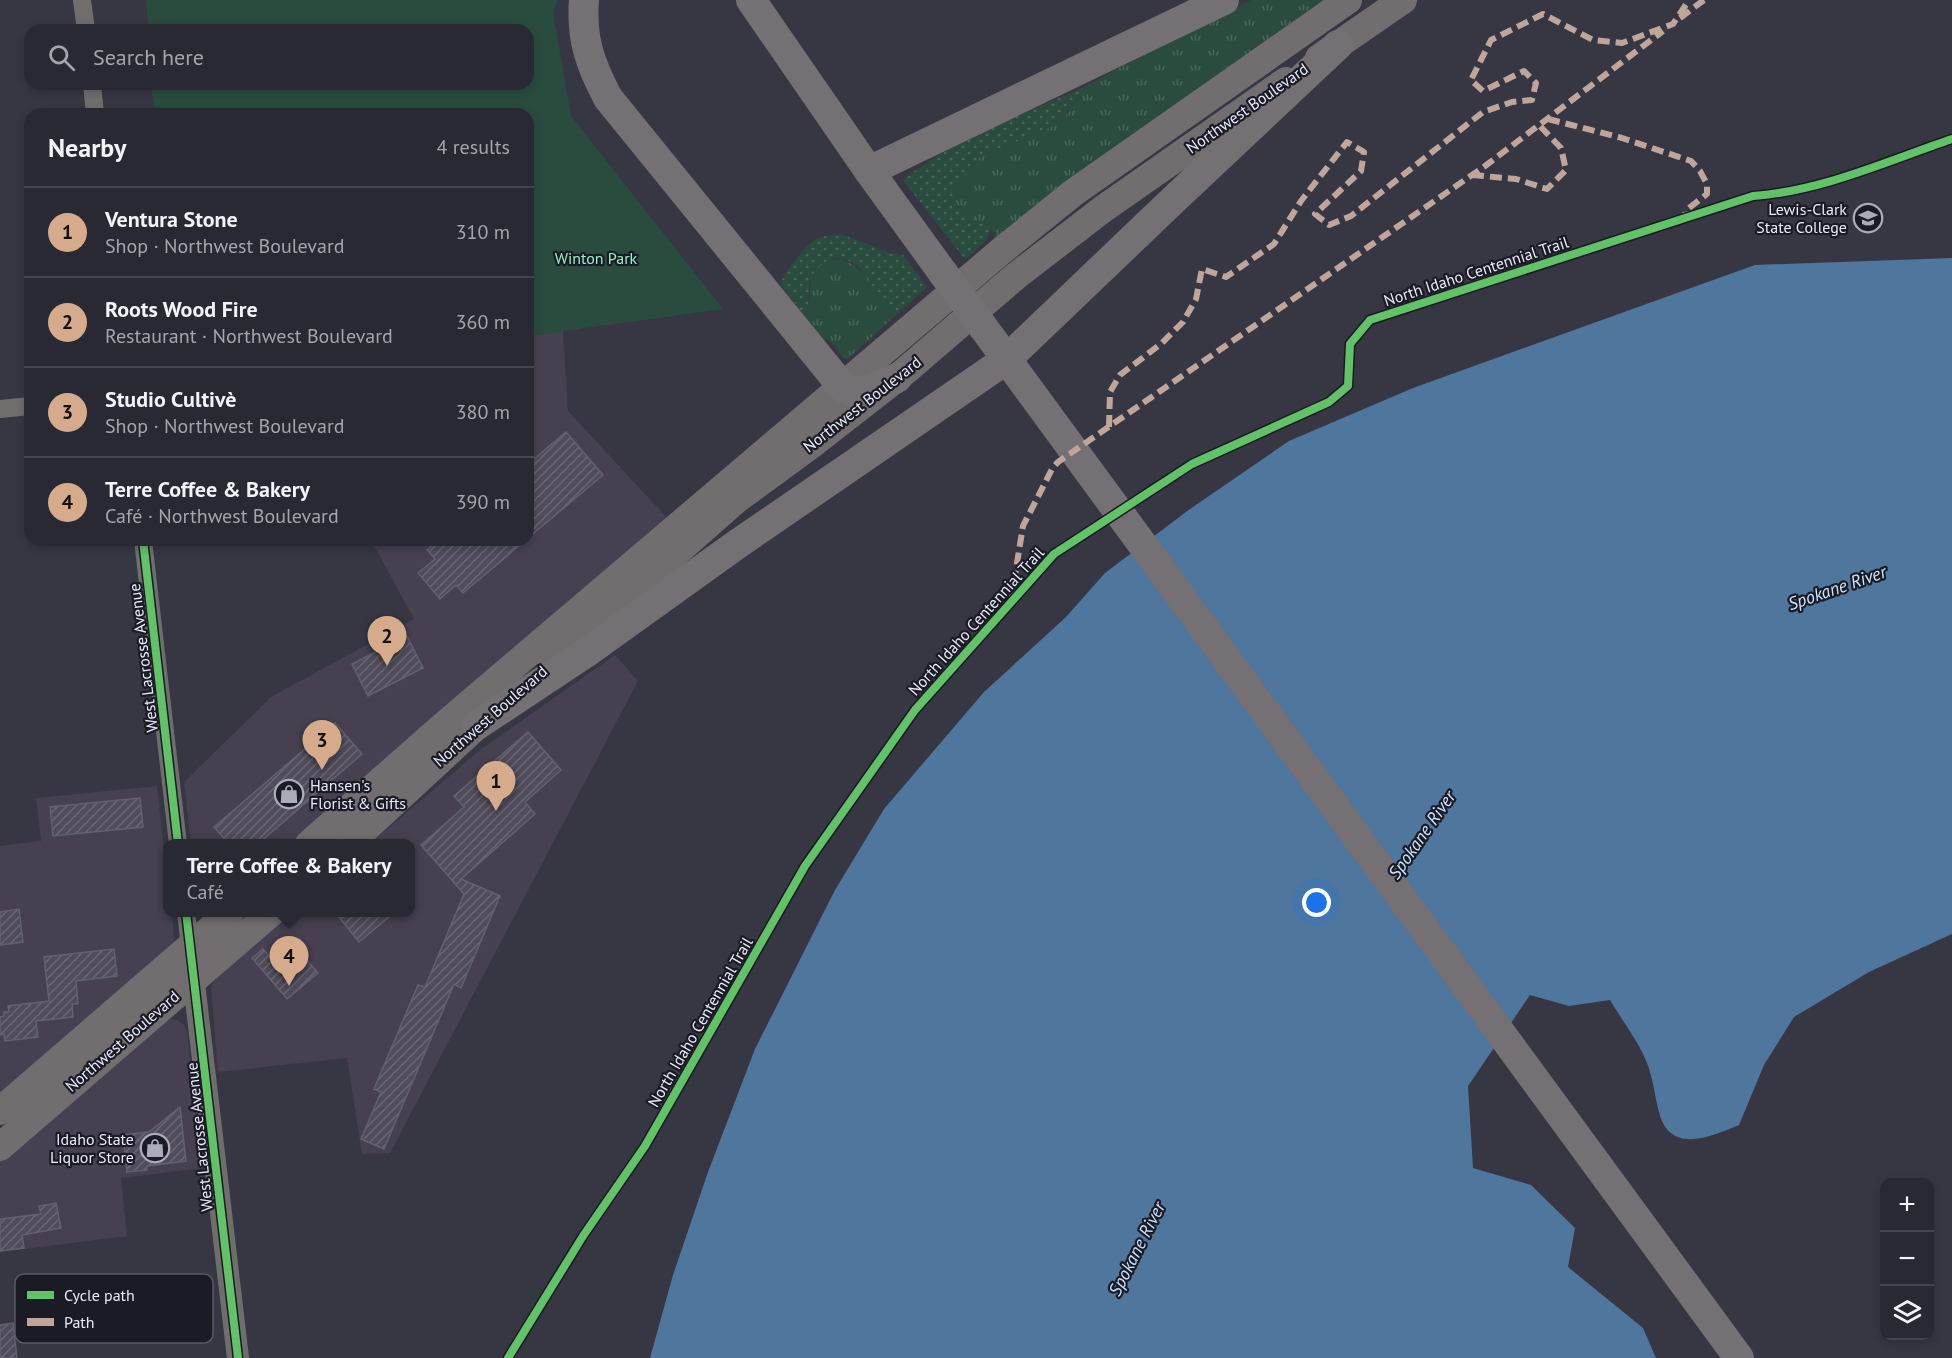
<!DOCTYPE html>
<html lang="en">
<head>
<meta charset="utf-8">
<style>
  :root { --surface:#292933; --page:#31313b; --text:#f1f3f6; --muted:#a5a6ac; --line:#45454e; --accent:#d6ab8b }
  body { margin:0; font-family:"PT Sans",sans-serif; background:var(--page); color:var(--text) }
  .controls { position:absolute; right:18px; bottom:18px; display:grid; overflow:hidden; border-radius:12px; box-shadow:0 3px 9px #0003 }
  .controls button { width:54px; height:54px; display:grid; place-items:center; padding:0; border:0; border-bottom:2px solid var(--line); background:var(--surface); color:var(--text); font:30px sans-serif }
  .you { position:absolute; left:1317px; top:903px; width:21px; height:21px; margin:-15px; border:4px solid #fff; border-radius:50%; background:#1a73e8; box-shadow:0 0 0 9px #1a73e833 }
  .badge { display:grid; place-items:center; width:39px; height:39px; border-radius:50%; background:var(--accent); color:#111; font-size:20px; font-weight:700 }
  .pin { position:absolute; translate:-50% -50px; filter:drop-shadow(0 2px 3px #0008) }
  .pin::after { content:''; position:absolute; top:32px; width:21px; height:18px; background:inherit; clip-path:polygon(0 0,100% 0,50% 100%) }
  .popup { position:absolute; left:163px; top:839px; width:252px; height:78px; box-sizing:border-box; display:grid; place-content:center; border-radius:12px; background:var(--surface); filter:drop-shadow(0 2px 4px #0005); font-size:20px; white-space:nowrap; color:var(--muted) }
  .popup b { font-size:22px; color:var(--text) }
  .popup::after { content:''; position:absolute; left:50%; top:100%; margin-left:-12px; border:12px solid transparent; border-top-color:var(--surface) }
  .list { margin:0; padding:0; list-style:none }
  h2 { display:flex; justify-content:space-between; align-items:center; height:78px; margin:0; padding:0 24px; font-size:26px }
  h2 small { font-size:20px; font-weight:400; color:var(--muted) }
  .list li { display:grid; grid-template-columns:39px 1fr auto; gap:18px; align-items:center; box-sizing:border-box; height:90px; padding:0 24px; border-top:2px solid var(--line) }
  .list b { display:block; font-size:22px; white-space:nowrap }
  .list p { margin:0; font-size:20px; white-space:nowrap; color:var(--muted) }
  .list em { font-size:20px; font-style:normal; color:var(--muted) }
  .icon { flex:none; width:33px; height:33px; fill:none; stroke:currentColor; stroke-width:2; stroke-linecap:round; stroke-linejoin:round }
  .map { position:relative; flex:none; width:1952px; height:1358px; overflow:hidden }
  .search { position:absolute; background:var(--surface); box-shadow:0 3px 9px #0003; left:24px; top:24px; width:510px; height:66px; display:flex; align-items:center; gap:15px; box-sizing:border-box; padding:0 21px; border-radius:18px; color:var(--muted); font-size:22px }
  .panel { position:absolute; background:var(--surface); box-shadow:0 3px 9px #0003; left:24px; top:108px; width:510px; height:438px; border-radius:18px }
  .map>svg:first-child { display:block }
  .commercial { fill:#464050 }
  .grass { fill:url(#grass-tufts) }
  .park { fill:#294c3e }
  .garden { fill:url(#garden-dots) }
  .water { fill:#4f769d }
  .building { fill:url(#building-hatch); stroke:#63616d; stroke-width:1.5 }
  .lines { fill:none; stroke-linecap:round; stroke-linejoin:round }
  .minor { stroke:#706d6d; stroke-width:18 }
  .tertiary { stroke:#706d6d; stroke-width:22 }
  .primary { stroke:#726e70; stroke-width:28 }
  .trunk { stroke:#757074; stroke-width:30 }
  .trunk-bridge { stroke:#757074; stroke-width:30 }
  .quiet { stroke:#c0a59a; stroke-width:6; stroke-dasharray:12 6; stroke-linecap:butt }
  .cycleway-casing { stroke:#1b1b26; stroke-width:11 }
  .cycleway { stroke:#61c268; stroke-width:8 }
  .labels { text-anchor:middle; stroke-width:4.5; stroke-linejoin:round; paint-order:stroke }
  .street-label { font-size:16px; fill:#e9eaf9; stroke:#1b1b26 }
  .poi-label { font-size:16px; fill:#e9eaf9; stroke:#1b1b26; text-anchor:end }
  .park-label { font-size:16px; fill:#92f2c6; stroke:#1b1b26 }
  .water-label { font-size:18px; font-style:italic; fill:#cbe4fe; stroke:#1b1b26 }
  .key { fill:#1b1b26; stroke:#595965; stroke-width:1.5 }
  .key-label { font-size:16px; fill:#e9eaf9 }
</style>
</head>
<body>
<div class="map">
<svg width="1952" height="1358" viewBox="0 0 1952 1358">
  <defs>
    <pattern id="grass-tufts" width="24" height="20" patternUnits="userSpaceOnUse" patternTransform="scale(1.5)"><rect width="24" height="20" fill="#294c3e"/><path d="M3 7l-1-3M5 7V3M7 7l1-3M15 17l-1-3M17 17v-4M19 17l1-3" fill="none" stroke="#48665b"/></pattern>
    <pattern id="garden-dots" width="8" height="8" patternUnits="userSpaceOnUse" patternTransform="scale(1.5)"><rect width="8" height="8" fill="#294c3e"/><path d="M2 2h.1M6 6h.1" fill="none" stroke="#48665b" stroke-width="1.8" stroke-linecap="round"/></pattern>
    <pattern id="building-hatch" width="6" height="6" patternUnits="userSpaceOnUse" patternTransform="scale(1.5)"><rect width="6" height="6" fill="#504c5c"/><path d="M-1 1l2-2M0 6l6-6M5 7l2-2" fill="none" stroke="#696674"/></pattern>
  </defs>
  <rect width="100%" height="100%" fill="#373744"/>
  <g class="commercial">
    <path d="M 563,331 L 568,411 L 671,522 L 297,843 L 191,843 L 184,782 L 271,697 L 414,619 L 371,540 L 528,540 L 528,336 Z"/>
    <path d="M 615,655 L 638,681 L 390,1153 L 362,1154 L 347,1058 L 218,1072 L 211,987 L 219,974 L 291,913 L 410,912 L 410,844 L 371,843 L 480,750 Z"/>
    <path d="M 157,786 L 167,877 L 168,912 L 172,913 L 174,942 L 0,1097 L 0,846 L 41,841 L 36,798 Z"/>
    <path d="M 170,1019 L 177,1020 L 184,1025 L 187,1032 L 203,1168 L 121,1178 L 127,1236 L 0,1252 L 0,1160 L 164,1022 Z"/>
  </g>
  <g class="grass">
    <path d="M 1251,0 L 1328,0 L 990,248 L 996,233 L 962,212 L 955,201 L 955,190 L 968,169 L 981,156 L 1051,127 L 1069,112 L 1082,88 L 1148,52 Z"/>
    <path d="M 841,259 C 870,271 870,283 885,308 L 899,312 L 849,358 L 845,359 L 828,339 L 822,343 L 804,316 C 820,293 795,262 841,259 Z"/>
  </g>
  <path class="park" d="M 146,0 L 558,0 L 553,12 L 571,116 L 723,309 L 528,336 L 528,114 L 155,114 L 151,84 L 528,84 L 528,30 L 149,30 Z"/>
  <g class="garden">
    <path d="M 1082,88 C 1073,105 1067,116 1051,127 L 981,156 L 968,169 L 955,190 L 958,208 L 991,230 L 985,242 L 965,259 L 903,180 C 955,139 1022,115 1082,88 Z"/>
    <path d="M 841,234 L 890,253 L 903,255 L 927,287 L 899,312 L 885,308 C 874,289 856,245 825,262 C 818,266 813,271 811,279 C 807,292 812,304 804,315 L 780,283 C 787,271 801,250 813,241 C 820,236 832,235 841,234 Z"/>
  </g>
  <path class="water" d="M 1952,258 L 1952,934 L 1869,972 L 1794,1017 L 1764,1065 L 1739,1125 C 1712,1136 1670,1156 1659,1112 C 1655,1097 1653,1078 1647,1063 C 1639,1042 1621,1019 1610,1000 L 1569,1006 L 1530,995 L 1468,1086 L 1473,1168 L 1531,1185 L 1575,1228 L 1568,1267 L 1643,1328 L 1656,1358 L 650,1358 L 673,1275 L 708,1172 L 755,1049 L 835,890 L 884,809 L 984,692 L 1066,617 L 1105,573 L 1190,509 L 1289,441 L 1413,388 L 1755,265 Z"/>
  <g class="building">
    <path d="M 566,432 L 603,475 L 528,538 L 528,464 Z"/>
    <path d="M 438,540 L 526,540 L 463,593 L 456,585 L 440,599 L 418,573 L 435,559 L 427,550 Z"/>
    <path d="M 407,636 L 423,668 L 368,696 L 352,664 Z"/>
    <path d="M 335,723 L 362,754 L 259,843 L 228,843 L 214,827 Z"/>
    <path d="M 528,732 L 561,770 L 525,802 L 535,814 L 461,879 L 500,896 L 461,988 L 454,984 L 384,1149 L 361,1139 L 381,1092 L 374,1089 L 418,985 L 425,987 L 464,894 L 421,845 L 464,807 L 454,796 Z"/>
    <path d="M 140,798 L 143,827 L 53,836 L 50,807 Z"/>
    <path d="M 19,909 L 23,942 L 0,945 L 0,912 Z"/>
    <path d="M 335,912 L 395,912 L 359,942 Z"/>
    <path d="M 114,949 L 117,976 L 76,981 L 78,1004 L 72,1004 L 73,1017 L 36,1021 L 38,1037 L 5,1041 L 4,1034 L 0,1035 L 0,1017 L 4,1016 L 4,1012 L 9,1012 L 8,1006 L 49,1001 L 44,957 Z"/>
    <path d="M 263,949 L 281,970 L 301,953 L 318,973 L 287,999 L 252,958 Z"/>
    <path d="M 180,1107 L 186,1161 L 147,1166 L 147,1170 L 127,1172 L 123,1135 L 149,1132 Z"/>
    <path d="M 56,1203 L 61,1228 L 22,1235 L 24,1248 L 0,1251 L 0,1219 L 41,1214 L 39,1206 Z"/>
    <path d="M 13,1323 L 17,1358 L 0,1358 L 0,1325 Z"/>
  </g>
  <g class="lines">
    <g class="minor">
      <path d="M 82,0 L 86,30"/>
      <path d="M 92,84 L 95,114"/>
      <path d="M 0,409 L 30,406"/>
      <path d="M 143,540 L 178,844"/>
      <path d="M 186,912 L 190,947"/>
    </g>
    <path class="tertiary" d="M 192,966 L 238,1358"/>
    <g class="primary">
      <path d="M 1319,58 L 1403,0"/>
      <path d="M 552,662 L 736,500 L 811,445 L 897,378 L 1016,276 L 1103,209 L 1286,81"/>
      <path d="M 309,844 L 443,726 L 1000,252 L 1073,193 L 1348,0"/>
      <path d="M 349,844 L 495,709"/>
      <path d="M 0,1111 L 230,912"/>
      <path d="M 0,1147 L 272,912"/>
    </g>
    <g class="trunk">
      <path d="M 584,0 C 581,39 590,64 608,98 L 833,375 C 836,380 840,386 846,389 C 860,398 884,383 897,378"/>
      <path d="M 751,0 L 869,171 L 943,273"/>
      <path d="M 869,171 L 1224,0"/>
      <path d="M 983,327 L 1739,1358"/>
      <path d="M 477,725 L 587,652 L 736,545 L 1007,359 L 1168,205 L 1338,45"/>
    </g>
    <path class="trunk-bridge" d="M 943,273 L 983,327"/>
    <g class="quiet">
      <path d="M 1680,18 L 1704,0"/>
      <path d="M 1548,119 L 1622,138 L 1691,161 L 1700,171 L 1707,184 L 1707,194 L 1685,211 L 1686,217"/>
      <path d="M 1472,175 L 1516,179 L 1547,189 L 1566,170 L 1561,148 L 1539,125"/>
      <path d="M 1109,427 L 1110,392 L 1120,375 L 1162,343 L 1183,322 L 1196,299 L 1202,269 L 1226,277 L 1274,244 L 1301,201 L 1347,142 L 1364,152 L 1361,171 L 1315,214 L 1329,225 L 1351,216 L 1483,112 L 1512,102 L 1532,100 L 1536,83 L 1524,71 L 1483,91 L 1471,80 L 1491,40 L 1543,14 L 1593,40 L 1622,43 L 1673,24 L 1689,0"/>
      <path d="M 1011,600 L 1023,526 L 1052,469 L 1058,462 L 1485,166 L 1663,31"/>
    </g>
    <g class="cycleway-casing">
      <g id="cycleway">
        <path d="M 143,540 L 178,844"/>
        <path d="M 186,912 L 238,1358"/>
        <path d="M 508,1358 L 583,1236 L 645,1146 L 805,866 L 915,710 L 1054,554 L 1192,464 L 1329,402 L 1348,386 L 1350,344 L 1370,320 L 1753,196 C 1822,191 1887,161 1952,139"/>
      </g>
    </g>
    <use href="#cycleway" class="cycleway"/>
  </g>
  <defs>
    <g id="university-ring" transform="scale(1.5)"><circle r="9.5" fill="#1b1b26" stroke="#ababba" stroke-width="1.5"/><path d="M0-5L7-2L0 1L-7-2ZM-4 1L0 2.5L4 1V4Q0 6-4 4Z" fill="#ababba"/></g>
    <g id="shop-ring" transform="scale(1.5)"><circle r="9.5" fill="#1b1b26" stroke="#ababba" stroke-width="1.5"/><path d="M-5-2.5h2.3a2.7 3.5 0 0 1 5.4 0H5L5.5 6h-11ZM-1.5-2.5h3a1.5 2.3 0 0 0-3 0Z" fill="#ababba"/></g>
  </defs>
  <g fill-rule="evenodd">
    <use href="#university-ring" x="1868" y="218"/>
    <use href="#shop-ring" x="289" y="794"/>
    <use href="#shop-ring" x="155" y="1148"/>
  </g>
  <g class="labels">
    <g class="street-label">
      <text transform="translate(1247 108) rotate(-35)" y="6">Northwest Boulevard</text>
      <text transform="translate(1476 271) rotate(-18)" y="6">North Idaho Centennial Trail</text>
      <text transform="translate(862 404) rotate(-38)" y="6">Northwest Boulevard</text>
      <text transform="translate(976 621) rotate(-48)" y="6">North Idaho Centennial Trail</text>
      <text transform="translate(143 658) rotate(-97)" y="6">West Lacrosse Avenue</text>
      <text transform="translate(490 716) rotate(-41)" y="6">Northwest Boulevard</text>
      <text transform="translate(700 1022) rotate(-60)" y="6">North Idaho Centennial Trail</text>
      <text transform="translate(122 1041) rotate(-41)" y="6">Northwest Boulevard</text>
      <text transform="translate(199 1137) rotate(-96)" y="6">West Lacrosse Avenue</text>
    </g>
    <g class="poi-label">
      <text x="1847" y="215">Lewis-Clark<tspan x="1847" dy="18">State College</tspan></text>
      <text x="310" y="791" text-anchor="start">Hansen's<tspan x="310" dy="18">Florist &amp; Gifts</tspan></text>
      <text x="134" y="1145">Idaho State<tspan x="134" dy="18">Liquor Store</tspan></text>
    </g>
    <g class="park-label">
      <text x="596" y="264">Winton Park</text>
    </g>
    <g class="water-label">
      <text transform="translate(1837 588) rotate(-19)" y="6">Spokane River</text>
      <text transform="translate(1422 835) rotate(-55)" y="6">Spokane River</text>
      <text transform="translate(1137 1249) rotate(-63)" y="6">Spokane River</text>
    </g>
  </g>
  <rect x="15" y="1274" width="198" height="69" rx="9" class="key"/>
  <rect x="27" y="1291" width="27" height="8" fill="#61c268"/>
  <rect x="27" y="1318" width="27" height="8" fill="#c0a59a"/>
  <g class="key-label">
    <text x="64" y="1301">Cycle path</text>
    <text x="64" y="1328">Path</text>
  </g>
</svg>
<div class="controls">
<button>+</button>
<button>−</button>
<button><svg class="icon" aria-label="layers" viewBox="0 0 24 24"><path d="M12 4l9 5-9 5-9-5zM3 14l9 5 9-5"/></svg></button>
</div>
<div class="you"></div>
<div class="pin badge" style="left:496px;top:811px">1</div>
<div class="pin badge" style="left:387px;top:666px">2</div>
<div class="pin badge" style="left:322px;top:770px">3</div>
<div class="pin badge" style="left:289px;top:986px">4</div>
<div class="popup"><b>Terre Coffee &amp; Bakery</b>Café</div>
<div class="search"><svg class="icon" aria-label="search" viewBox="0 0 24 24"><circle cx="10" cy="10" r="6"/><path d="M15 15l6 6"/></svg>Search here</div>
<section class="panel">
<h2>Nearby<small>4 results</small></h2>
<ul class="list">
<li><span class="badge">1</span><div><b>Ventura Stone</b><p>Shop · Northwest Boulevard</p></div><em>310 m</em></li>
<li><span class="badge">2</span><div><b>Roots Wood Fire</b><p>Restaurant · Northwest Boulevard</p></div><em>360 m</em></li>
<li><span class="badge">3</span><div><b>Studio Cultivè</b><p>Shop · Northwest Boulevard</p></div><em>380 m</em></li>
<li><span class="badge">4</span><div><b>Terre Coffee &amp; Bakery</b><p>Café · Northwest Boulevard</p></div><em>390 m</em></li>
</ul>
</section>
</div>
</body>
</html>
